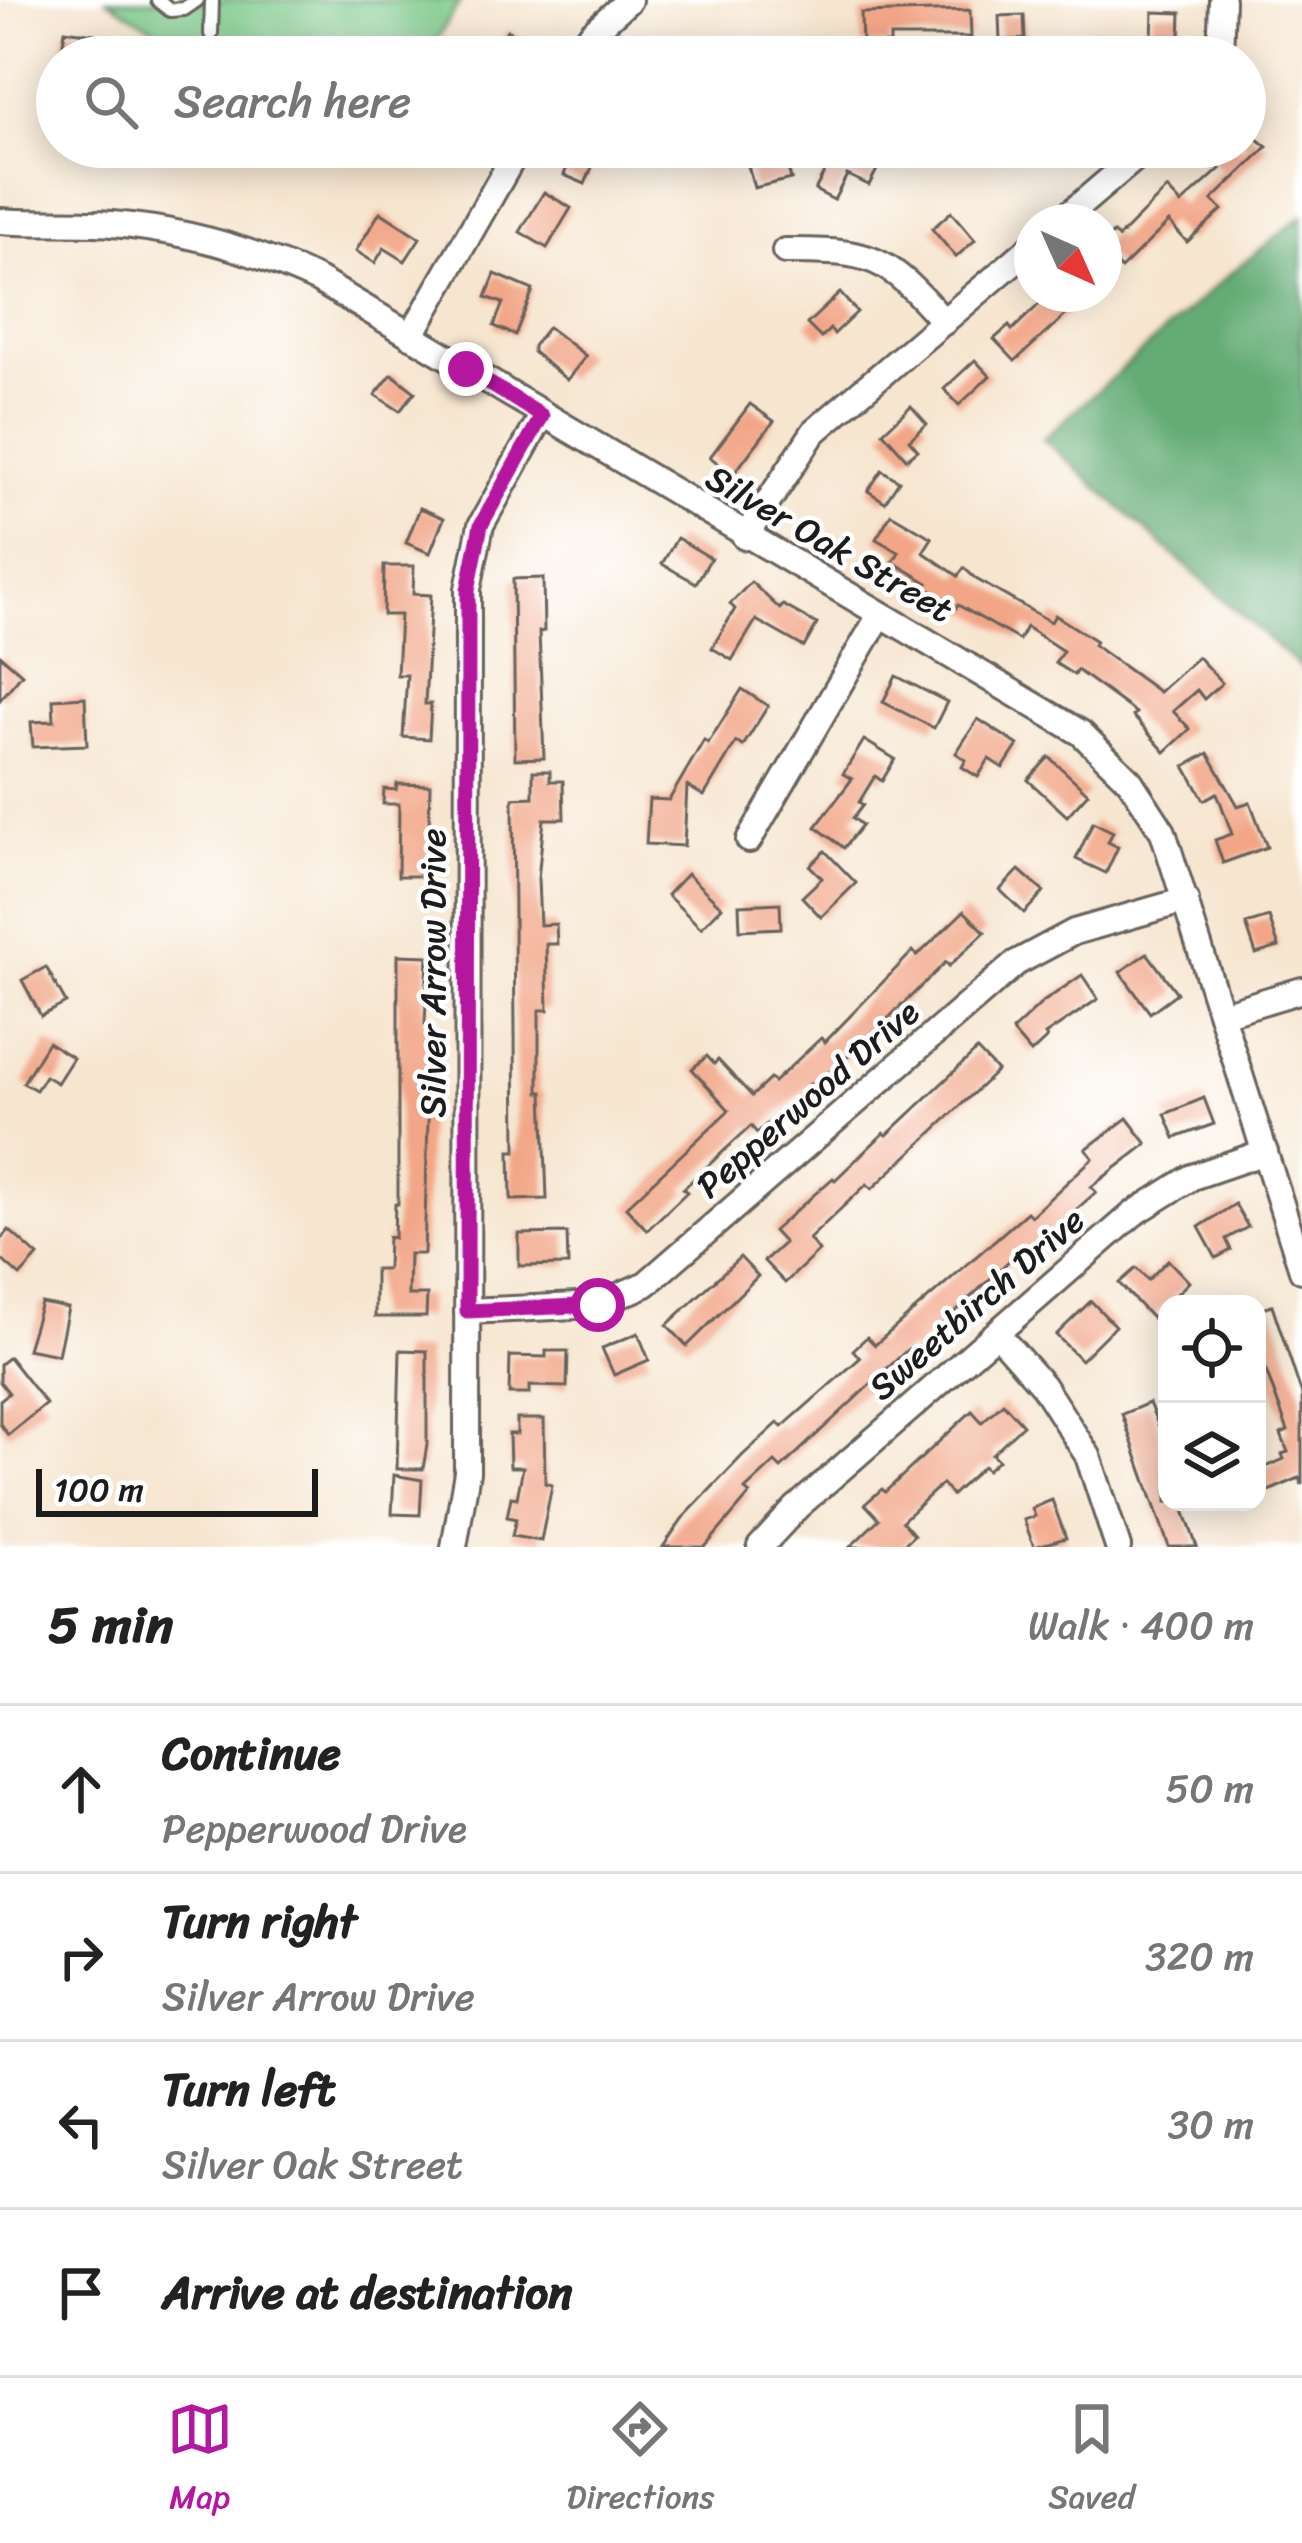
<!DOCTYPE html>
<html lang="en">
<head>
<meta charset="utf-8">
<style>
  :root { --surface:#fff; --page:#f6f6f6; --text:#222; --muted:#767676; --line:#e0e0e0; --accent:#b5179e }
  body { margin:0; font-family:Sriracha,sans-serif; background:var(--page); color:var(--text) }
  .controls { position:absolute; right:36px; bottom:36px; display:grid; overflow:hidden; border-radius:24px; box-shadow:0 6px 30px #0003 }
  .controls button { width:108px; height:108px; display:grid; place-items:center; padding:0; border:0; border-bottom:3px solid var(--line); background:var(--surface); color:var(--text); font:60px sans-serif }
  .compass { position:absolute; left:1014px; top:204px; width:108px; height:108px; border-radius:50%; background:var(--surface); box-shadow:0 6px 30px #0003; rotate:135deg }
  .scale { position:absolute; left:36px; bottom:30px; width:282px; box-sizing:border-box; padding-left:12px; border:6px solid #1c1c1c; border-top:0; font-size:33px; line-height:42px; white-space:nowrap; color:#1c1c1c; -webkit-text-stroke:9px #fff; paint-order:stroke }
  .stop { position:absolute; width:36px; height:36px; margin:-27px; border:9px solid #b5179e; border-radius:50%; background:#fff }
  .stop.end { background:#b5179e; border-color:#fff; box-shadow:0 3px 12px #0008 }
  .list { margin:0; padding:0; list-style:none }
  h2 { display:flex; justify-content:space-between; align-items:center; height:156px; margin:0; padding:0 48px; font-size:51px }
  h2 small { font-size:39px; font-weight:400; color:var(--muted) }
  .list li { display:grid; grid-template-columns:78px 1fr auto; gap:36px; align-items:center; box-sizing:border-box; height:168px; padding:0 48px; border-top:3px solid var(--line) }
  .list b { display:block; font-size:45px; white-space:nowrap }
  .list p { margin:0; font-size:39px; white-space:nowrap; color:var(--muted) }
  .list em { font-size:39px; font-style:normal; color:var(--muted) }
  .icon { flex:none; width:66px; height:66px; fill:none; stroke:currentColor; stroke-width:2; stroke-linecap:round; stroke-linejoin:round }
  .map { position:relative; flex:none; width:1302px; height:1547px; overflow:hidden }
  .search { position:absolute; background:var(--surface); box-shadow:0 6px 30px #0003; left:36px; right:36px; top:36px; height:132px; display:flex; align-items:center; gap:30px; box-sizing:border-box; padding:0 42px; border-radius:66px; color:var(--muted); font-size:45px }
  .sheet { height:828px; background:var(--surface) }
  nav { display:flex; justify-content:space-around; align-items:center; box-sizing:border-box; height:168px; border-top:3px solid var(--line); background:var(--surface); font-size:33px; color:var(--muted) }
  nav a { display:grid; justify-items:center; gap:6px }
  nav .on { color:var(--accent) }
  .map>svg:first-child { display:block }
  .green { fill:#7bc888; stroke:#4c7252; stroke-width:3 }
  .forest { fill:#64ac74; stroke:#406448; stroke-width:3 }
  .building { fill:#f2a687 }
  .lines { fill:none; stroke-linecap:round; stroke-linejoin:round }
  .lane-casing { stroke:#68625b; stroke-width:18 }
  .street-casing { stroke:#68625b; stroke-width:30 }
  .lane { stroke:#fff; stroke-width:12 }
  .street { stroke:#fff; stroke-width:24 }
  .route { stroke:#b5179e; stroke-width:15 }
  .labels { text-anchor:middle; stroke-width:9; stroke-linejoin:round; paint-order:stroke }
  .street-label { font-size:36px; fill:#1c1c1c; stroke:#fff }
</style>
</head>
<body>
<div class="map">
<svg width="1302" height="1547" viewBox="0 0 1302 1547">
  <rect width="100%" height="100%" fill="#fff"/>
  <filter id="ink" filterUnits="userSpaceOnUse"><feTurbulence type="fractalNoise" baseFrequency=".00833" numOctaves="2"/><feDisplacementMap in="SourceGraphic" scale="24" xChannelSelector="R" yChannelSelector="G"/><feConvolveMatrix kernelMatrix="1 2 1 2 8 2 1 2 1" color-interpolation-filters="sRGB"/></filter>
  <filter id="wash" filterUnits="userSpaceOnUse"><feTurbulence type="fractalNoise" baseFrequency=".004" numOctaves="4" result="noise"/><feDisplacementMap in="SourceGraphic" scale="48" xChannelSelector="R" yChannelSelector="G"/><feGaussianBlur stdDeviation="2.7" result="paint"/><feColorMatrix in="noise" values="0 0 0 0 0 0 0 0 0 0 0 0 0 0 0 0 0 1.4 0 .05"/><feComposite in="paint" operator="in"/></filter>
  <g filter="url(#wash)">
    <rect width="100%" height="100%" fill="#f6e5cf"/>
    <path class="green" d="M 107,0 L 461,0 L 426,57 L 199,57 Z"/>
    <path class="forest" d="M 1302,216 L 1302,669 L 1043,439 L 1225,278 Z"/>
    <g id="blocks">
      <g class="building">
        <path d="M 970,10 L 971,37 L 890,37 L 890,44 L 862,45 L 861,13 Z"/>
        <path d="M 1153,12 L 1181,13 L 1180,39 L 1152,38 Z"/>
        <path d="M 1024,15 L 1025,39 L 1000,41 L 999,16 Z"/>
        <path d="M 65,30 L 94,34 L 91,57 L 61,57 Z"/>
        <path d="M 507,30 L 530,43 L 521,57 L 491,57 Z"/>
        <path d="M 1245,129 L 1267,147 L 1212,200 L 1222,210 L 1187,242 L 1169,222 L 1121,269 L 1104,252 L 1104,242 L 1113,233 L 1118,238 L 1167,189 L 1181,204 L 1220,169 L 1207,155 L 1216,147 L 1245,147 Z"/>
        <path d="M 575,147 L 593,147 L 589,158 L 595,160 L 585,184 L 564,175 Z"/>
        <path d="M 823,147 L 841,147 L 881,162 L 869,185 L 847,175 L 834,200 L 815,190 L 826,169 L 816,165 Z"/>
        <path d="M 784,153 L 791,179 L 754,188 L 747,162 Z"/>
        <path d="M 544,192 L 571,208 L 547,248 L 520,232 Z"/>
        <path d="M 380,212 L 420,238 L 405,261 L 384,248 L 375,263 L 356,251 Z"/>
        <path d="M 951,212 L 975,240 L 956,257 L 932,229 Z"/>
        <path d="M 495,274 L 533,290 L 515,335 L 494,326 L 503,303 L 486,297 Z"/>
        <path d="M 840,293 L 857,312 L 834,334 L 830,329 L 821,338 L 807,324 Z"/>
        <path d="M 1050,294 L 1089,294 L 1015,361 L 994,339 L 1009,326 L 1012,330 Z"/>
        <path d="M 548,327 L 586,356 L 567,380 L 533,352 L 533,346 Z"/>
        <path d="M 975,360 L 990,376 L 959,405 L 944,389 Z"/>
        <path d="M 392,374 L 415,392 L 400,411 L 375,395 Z"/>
        <path d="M 750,404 L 774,421 L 733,475 L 710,457 Z"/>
        <path d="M 911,406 L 927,424 L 909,440 L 918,450 L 907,459 L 883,432 Z"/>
        <path d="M 882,470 L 899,481 L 885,502 L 868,491 Z"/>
        <path d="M 420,508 L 444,518 L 430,553 L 406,543 Z"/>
        <path d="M 891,514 L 932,538 L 923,552 L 958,576 L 964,568 L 976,579 L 1051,622 L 1055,615 L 1096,641 L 1094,645 L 1159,692 L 1198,657 L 1222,683 L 1204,699 L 1197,690 L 1173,711 L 1190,729 L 1165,752 L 1133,716 L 1136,713 L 1077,670 L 1074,675 L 1055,663 L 1063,651 L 1026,627 L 1019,640 L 958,605 L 956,608 L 925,587 L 928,583 L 893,562 L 899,552 L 876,539 Z"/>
        <path d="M 677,538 L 711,558 L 696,583 L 662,564 Z"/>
        <path d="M 384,566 L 414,566 L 413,594 L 431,595 L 425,704 L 431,704 L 429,739 L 403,737 L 407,675 L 397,675 L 400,615 L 383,615 Z"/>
        <path d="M 543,578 L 544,631 L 539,632 L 544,758 L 515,759 L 513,579 Z"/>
        <path d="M 751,582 L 780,609 L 783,605 L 817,624 L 804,647 L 756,620 L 732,660 L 712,648 L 735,609 L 730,604 Z"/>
        <path d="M 0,655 L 22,674 L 0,700 Z"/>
        <path d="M 896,676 L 947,702 L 934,728 L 883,702 Z"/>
        <path d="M 742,689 L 768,706 L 743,746 L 736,742 L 704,796 L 687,786 L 684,846 L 646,844 L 649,799 L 669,800 L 704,740 L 708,743 Z"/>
        <path d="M 85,697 L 87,745 L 33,747 L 31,722 L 54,721 L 53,699 Z"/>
        <path d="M 978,719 L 1018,745 L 1003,768 L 989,759 L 978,777 L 962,767 L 966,760 L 956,753 Z"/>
        <path d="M 864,740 L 895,759 L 882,781 L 875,776 L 859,802 L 863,805 L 853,818 L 862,825 L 844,848 L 816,827 L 852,779 L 843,774 Z"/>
        <path d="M 1208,753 L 1238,806 L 1250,802 L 1267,847 L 1223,863 L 1215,840 L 1232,834 L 1217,793 L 1204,800 L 1185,766 Z"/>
        <path d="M 1049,757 L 1088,793 L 1067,816 L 1028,780 Z"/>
        <path d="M 533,771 L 550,771 L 550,781 L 563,781 L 564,819 L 544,819 L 538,879 L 540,925 L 556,924 L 557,944 L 546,944 L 548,1010 L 539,1010 L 539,1092 L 543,1092 L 547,1199 L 511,1200 L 510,1151 L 516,1151 L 513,798 L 533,797 Z"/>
        <path d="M 397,784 L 430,785 L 428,876 L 398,876 L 399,804 L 383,804 L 384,789 L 396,790 Z"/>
        <path d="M 1093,822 L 1113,832 L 1108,842 L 1118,847 L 1106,873 L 1076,859 Z"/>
        <path d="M 825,851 L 856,883 L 821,917 L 802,897 L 822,878 L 810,866 Z"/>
        <path d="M 1019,870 L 1044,892 L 1024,913 L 1000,890 Z"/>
        <path d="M 687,874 L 722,907 L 701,928 L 667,895 Z"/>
        <path d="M 780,903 L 781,928 L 740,930 L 739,905 Z"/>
        <path d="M 964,911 L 985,932 L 949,966 L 946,962 L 858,1048 L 813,1086 L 810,1084 L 757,1133 L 751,1126 L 683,1189 L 687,1192 L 647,1230 L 626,1207 L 729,1110 L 692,1069 L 707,1056 L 714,1064 L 718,1060 L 752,1096 L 770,1079 L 774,1082 L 821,1038 L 825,1042 L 913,951 L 917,956 Z"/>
        <path d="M 1269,917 L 1279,947 L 1256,954 L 1246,924 Z"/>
        <path d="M 1147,953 L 1177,993 L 1150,1013 L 1120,972 Z"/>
        <path d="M 398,955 L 428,956 L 425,1024 L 431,1024 L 424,1254 L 409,1254 L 408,1295 L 427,1295 L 426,1317 L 375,1317 L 375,1269 L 387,1269 L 388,1237 L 394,1238 L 395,1204 L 398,1204 Z"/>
        <path d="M 46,967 L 66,1003 L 41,1016 L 22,980 Z"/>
        <path d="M 1082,975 L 1098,999 L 1045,1035 L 1047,1038 L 1031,1053 L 1012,1031 L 1043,1002 Z"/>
        <path d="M 48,1042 L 73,1058 L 57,1083 L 45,1076 L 36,1090 L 23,1083 Z"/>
        <path d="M 977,1050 L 997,1071 L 872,1189 L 867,1184 L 809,1239 L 819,1251 L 785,1283 L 764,1261 L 784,1243 L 773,1231 L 833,1178 L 835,1180 L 884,1133 L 887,1135 Z"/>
        <path d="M 1204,1098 L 1214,1124 L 1175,1138 L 1165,1114 Z"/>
        <path d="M 1127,1118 L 1147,1144 L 1091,1187 L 1096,1192 L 1017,1262 L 1013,1257 L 912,1353 L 908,1349 L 781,1468 L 775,1462 L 745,1490 L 750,1494 L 705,1547 L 663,1547 L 682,1519 L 743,1455 L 778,1423 L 782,1427 L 860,1358 L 853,1350 L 867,1337 L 875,1345 L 1027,1212 L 1031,1216 L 1093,1158 L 1086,1149 Z"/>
        <path d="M 1235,1204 L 1248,1227 L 1226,1239 L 1231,1250 L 1216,1258 L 1199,1227 Z"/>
        <path d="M 9,1230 L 38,1256 L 20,1276 L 0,1258 L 0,1241 Z"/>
        <path d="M 567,1233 L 568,1265 L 519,1266 L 519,1234 Z"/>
        <path d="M 740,1257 L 758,1276 L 687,1346 L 667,1325 Z"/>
        <path d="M 1168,1260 L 1189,1282 L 1152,1318 L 1119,1283 L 1136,1268 L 1148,1280 Z"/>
        <path d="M 1091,1301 L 1115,1326 L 1081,1360 L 1056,1335 Z"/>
        <path d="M 41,1303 L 68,1308 L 58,1355 L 27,1349 Z"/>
        <path d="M 1272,1305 L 1302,1395 L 1302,1485 L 1299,1478 L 1257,1496 L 1257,1471 L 1284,1459 L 1282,1454 L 1288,1452 L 1281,1434 L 1288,1431 L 1257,1346 L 1257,1310 Z"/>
        <path d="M 638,1333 L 649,1360 L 614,1375 L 602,1348 Z"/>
        <path d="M 400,1350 L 427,1351 L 427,1445 L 423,1469 L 397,1469 Z"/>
        <path d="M 546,1351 L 568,1351 L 567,1387 L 529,1386 L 529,1394 L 509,1394 L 510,1356 L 546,1357 Z"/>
        <path d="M 9,1357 L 46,1404 L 8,1435 L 0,1424 L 0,1400 L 9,1393 L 0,1382 L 0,1364 Z"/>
        <path d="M 1003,1403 L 1023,1425 L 992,1454 L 998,1460 L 987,1470 L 983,1466 L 952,1495 L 942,1484 L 902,1521 L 914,1535 L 901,1547 L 850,1547 L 879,1519 L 865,1504 L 882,1489 L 885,1492 L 972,1411 L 982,1422 Z"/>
        <path d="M 1149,1403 L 1167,1446 L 1167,1502 L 1181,1502 L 1197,1547 L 1169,1547 L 1122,1414 Z"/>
        <path d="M 517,1419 L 544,1419 L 545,1483 L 552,1485 L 541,1541 L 512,1536 L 516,1519 L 507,1517 L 511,1497 L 517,1498 L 523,1467 L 510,1467 L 509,1434 L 517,1434 Z"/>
        <path d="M 394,1475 L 422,1480 L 420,1515 L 392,1514 Z"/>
        <path d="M 1052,1500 L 1066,1538 L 1034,1547 L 1024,1520 L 1035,1516 L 1032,1508 Z"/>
      </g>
    </g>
  </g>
  <g filter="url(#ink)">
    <use href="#blocks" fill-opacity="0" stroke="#68625b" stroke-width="3"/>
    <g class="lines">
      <g class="lane-casing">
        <g id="lane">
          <path d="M 158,0 L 170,10 L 184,9 L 197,0"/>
          <path d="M 211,34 L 212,0"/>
        </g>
      </g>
      <g class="street-casing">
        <g id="street">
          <path d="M 574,57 L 592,33 L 629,0"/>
          <path d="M 1220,57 L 1222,0"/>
          <path d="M 0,221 C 37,224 75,221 112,224 C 185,230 251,249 318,280 L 1081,733 L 1130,781 L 1163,832 L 1302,1270"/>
          <path d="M 1060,222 L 1148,147"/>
          <path d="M 785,251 C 873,251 885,255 944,322"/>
          <path d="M 411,336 L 519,147"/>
          <path d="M 745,537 L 814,432 L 1032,246"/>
          <path d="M 749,840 L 880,615"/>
          <path d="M 1222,1014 L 1302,990"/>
          <path d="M 467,1311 L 598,1305 L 646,1284 L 1016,963 L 1074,932 L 1186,900"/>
          <path d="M 997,1334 L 1043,1386 L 1088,1456 L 1118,1547"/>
          <path d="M 454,1547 L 467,1472 L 468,589 L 481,525 L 542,416"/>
          <path d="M 760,1547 L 797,1507 L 1133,1214 L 1192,1177 L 1265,1152"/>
        </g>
      </g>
      <use href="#lane" class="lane"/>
      <use href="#street" class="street"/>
    </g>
  </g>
  <g class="lines" filter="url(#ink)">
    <path class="route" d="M 466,369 L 542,416 L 481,525 L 468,590 L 467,1311 L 598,1305"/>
  </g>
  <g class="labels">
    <g class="street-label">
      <text transform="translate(830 543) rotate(30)" y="13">Silver Oak Street</text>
      <text transform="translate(432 973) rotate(-90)" y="13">Silver Arrow Drive</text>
      <text transform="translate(807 1098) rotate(-41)" y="13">Pepperwood Drive</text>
      <text transform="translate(976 1303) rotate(-41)" y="13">Sweetbirch Drive</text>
    </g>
  </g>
</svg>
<div class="controls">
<button><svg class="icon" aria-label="locate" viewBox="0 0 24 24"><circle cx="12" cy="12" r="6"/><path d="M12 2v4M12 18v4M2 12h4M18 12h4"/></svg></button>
<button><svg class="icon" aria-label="layers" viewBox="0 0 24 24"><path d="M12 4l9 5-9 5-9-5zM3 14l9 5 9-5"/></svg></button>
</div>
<svg class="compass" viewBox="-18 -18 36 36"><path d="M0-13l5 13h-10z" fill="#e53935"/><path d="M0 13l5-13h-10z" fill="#767676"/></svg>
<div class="scale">100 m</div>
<div class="stop" style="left:598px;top:1305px"></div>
<div class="stop end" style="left:466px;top:369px"></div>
<div class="search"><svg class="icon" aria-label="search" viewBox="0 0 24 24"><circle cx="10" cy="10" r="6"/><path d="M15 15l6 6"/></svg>Search here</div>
</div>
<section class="sheet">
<h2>5 min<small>Walk · 400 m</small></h2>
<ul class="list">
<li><svg class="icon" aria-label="ahead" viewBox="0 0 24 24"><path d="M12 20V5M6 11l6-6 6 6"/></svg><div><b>Continue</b><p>Pepperwood Drive</p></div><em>50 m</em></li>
<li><svg class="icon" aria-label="right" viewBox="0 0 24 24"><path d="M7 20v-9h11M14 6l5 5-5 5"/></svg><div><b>Turn right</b><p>Silver Arrow Drive</p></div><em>320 m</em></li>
<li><svg class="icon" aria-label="left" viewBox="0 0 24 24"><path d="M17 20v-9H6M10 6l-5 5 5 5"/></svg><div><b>Turn left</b><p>Silver Oak Street</p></div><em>30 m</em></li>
<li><svg class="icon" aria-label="arrive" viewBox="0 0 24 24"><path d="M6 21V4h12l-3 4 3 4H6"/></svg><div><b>Arrive at destination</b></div></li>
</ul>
</section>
<nav>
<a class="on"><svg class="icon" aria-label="map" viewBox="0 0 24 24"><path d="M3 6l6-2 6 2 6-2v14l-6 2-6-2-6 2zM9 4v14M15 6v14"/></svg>Map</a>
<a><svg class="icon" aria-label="directions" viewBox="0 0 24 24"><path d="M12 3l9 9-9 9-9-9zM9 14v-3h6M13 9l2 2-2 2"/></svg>Directions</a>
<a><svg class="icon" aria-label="saved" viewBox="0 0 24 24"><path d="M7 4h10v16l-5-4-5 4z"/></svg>Saved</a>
</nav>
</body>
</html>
